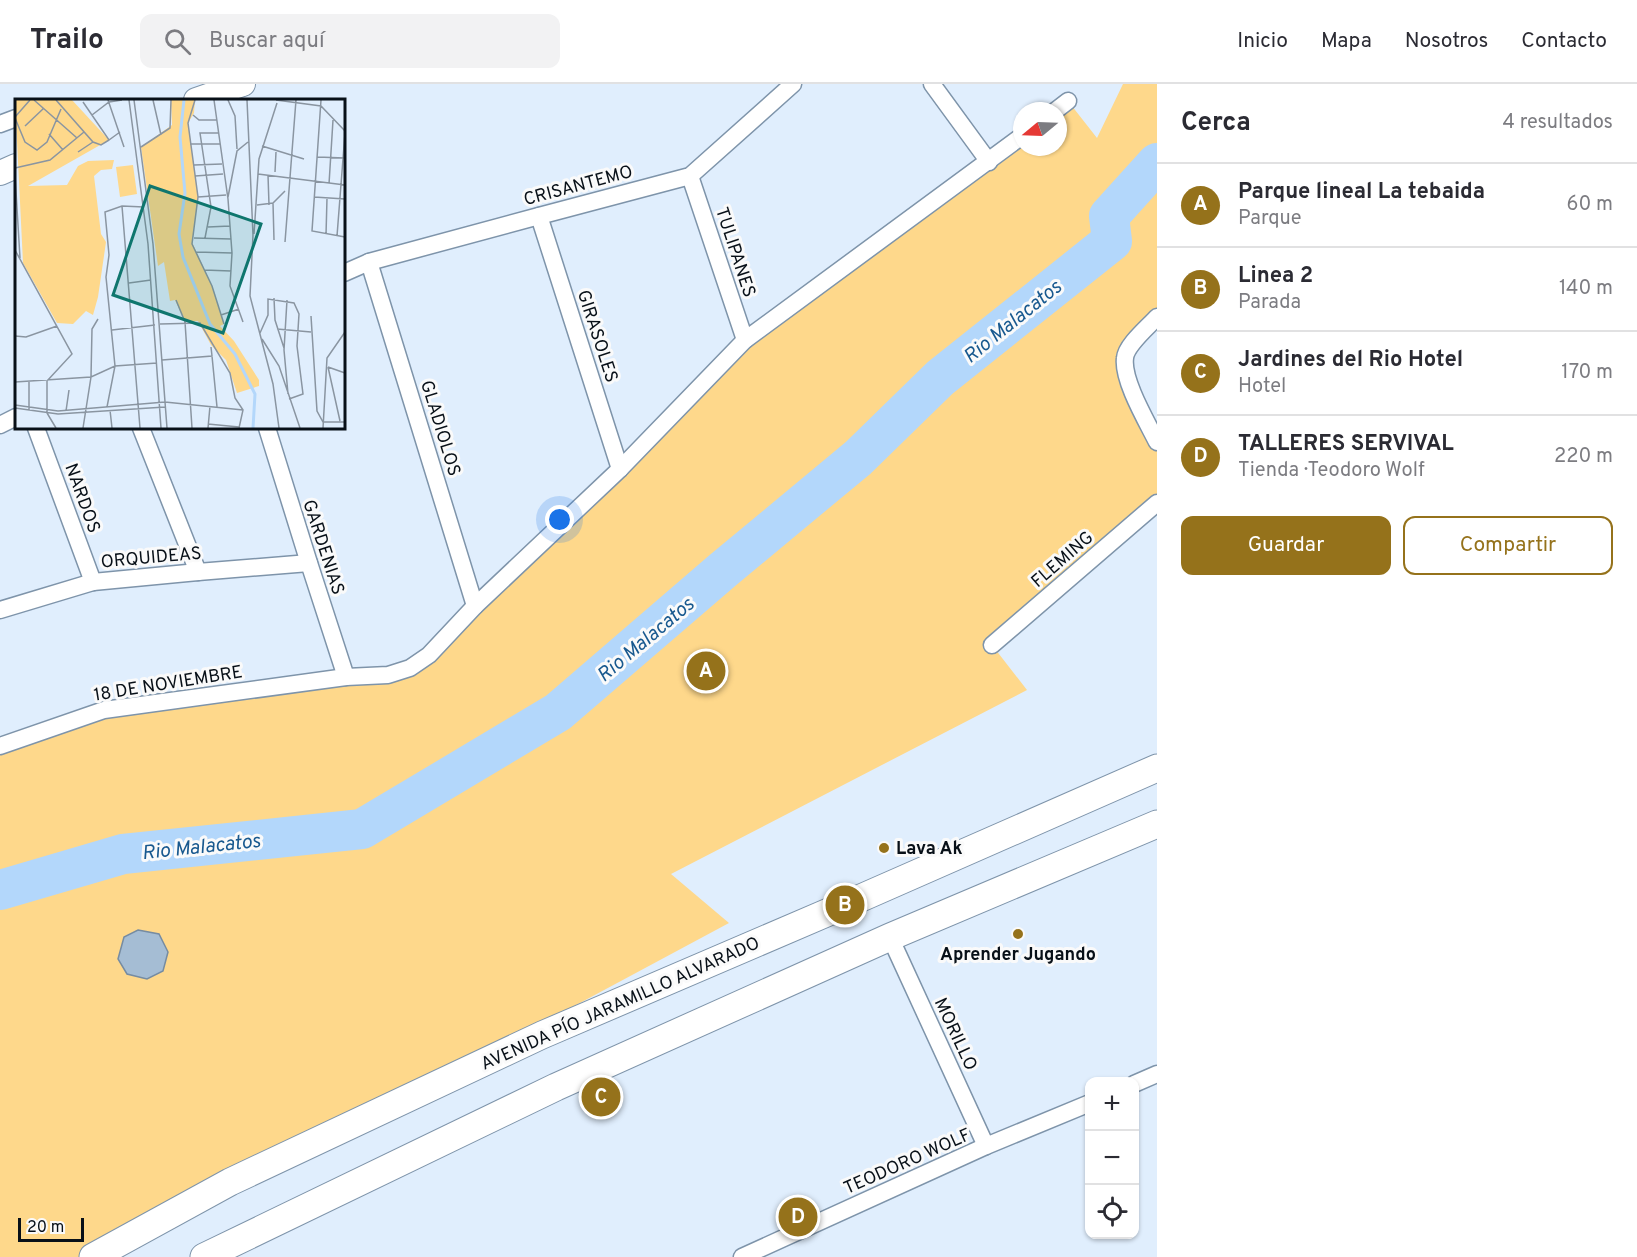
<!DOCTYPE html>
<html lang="es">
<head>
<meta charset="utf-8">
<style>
  :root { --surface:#fff; --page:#f2f2f3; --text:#2b2b33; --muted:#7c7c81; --line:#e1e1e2; --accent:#95721b }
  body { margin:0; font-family:Overpass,sans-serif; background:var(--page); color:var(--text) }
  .controls { position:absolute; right:18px; bottom:18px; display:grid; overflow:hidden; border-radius:12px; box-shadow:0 2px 4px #0004 }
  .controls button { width:54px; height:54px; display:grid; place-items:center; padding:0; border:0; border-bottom:2px solid var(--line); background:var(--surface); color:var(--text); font:30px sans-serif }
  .compass { position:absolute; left:1013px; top:18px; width:54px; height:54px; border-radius:50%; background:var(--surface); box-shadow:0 2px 4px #0004; rotate:251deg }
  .scale { position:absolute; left:18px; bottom:15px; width:66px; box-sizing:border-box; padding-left:6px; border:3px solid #081018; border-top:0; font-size:16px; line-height:21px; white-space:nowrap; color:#081018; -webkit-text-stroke:4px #fafafa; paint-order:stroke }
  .you { position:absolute; left:560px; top:436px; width:21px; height:21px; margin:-15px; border:4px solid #fff; border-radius:50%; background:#1a73e8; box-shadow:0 0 0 9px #1a73e833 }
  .badge { display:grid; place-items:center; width:39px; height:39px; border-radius:50%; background:var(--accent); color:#fff; font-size:20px; font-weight:700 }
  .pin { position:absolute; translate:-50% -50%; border:3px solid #fff; box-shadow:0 2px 6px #0006 }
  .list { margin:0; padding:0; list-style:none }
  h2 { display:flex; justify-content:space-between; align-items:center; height:78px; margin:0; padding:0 24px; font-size:26px }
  h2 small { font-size:20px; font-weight:400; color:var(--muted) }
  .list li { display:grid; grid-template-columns:39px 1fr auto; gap:18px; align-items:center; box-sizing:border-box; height:84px; padding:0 24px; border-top:2px solid var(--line) }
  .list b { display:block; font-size:22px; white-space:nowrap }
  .list p { margin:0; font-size:20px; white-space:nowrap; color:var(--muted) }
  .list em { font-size:20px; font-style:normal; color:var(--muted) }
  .actions { display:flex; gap:12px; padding:18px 24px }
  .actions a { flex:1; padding:14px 0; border:2px solid var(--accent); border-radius:12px; text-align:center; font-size:21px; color:var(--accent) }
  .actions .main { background:var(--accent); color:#fff }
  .icon { flex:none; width:33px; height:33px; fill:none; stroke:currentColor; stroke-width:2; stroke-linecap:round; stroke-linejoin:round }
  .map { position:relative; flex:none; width:1157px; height:1173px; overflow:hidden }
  header { display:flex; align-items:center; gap:36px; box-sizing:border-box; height:84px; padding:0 30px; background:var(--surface); border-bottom:2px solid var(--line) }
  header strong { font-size:28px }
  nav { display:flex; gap:33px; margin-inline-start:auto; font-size:21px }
  .search { width:420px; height:54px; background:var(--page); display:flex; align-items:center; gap:15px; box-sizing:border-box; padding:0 21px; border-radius:12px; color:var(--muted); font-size:22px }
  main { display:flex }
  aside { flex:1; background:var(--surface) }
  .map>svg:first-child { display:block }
  .green { fill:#fed88b }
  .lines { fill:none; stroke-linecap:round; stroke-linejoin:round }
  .river { stroke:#b3d7fb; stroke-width:40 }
  .building { fill:#a5bdd4; stroke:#768ca2; stroke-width:1.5 }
  .street-casing { stroke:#7e94aa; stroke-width:19 }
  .secondary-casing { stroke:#7e94aa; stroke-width:26 }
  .primary-casing { stroke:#7e94aa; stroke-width:29 }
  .street { stroke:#fff; stroke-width:16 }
  .secondary { stroke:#fff; stroke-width:24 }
  .primary { stroke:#fff; stroke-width:27 }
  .poi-dot { fill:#95721b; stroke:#fafafa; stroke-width:2 }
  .labels { text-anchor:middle; stroke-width:6; stroke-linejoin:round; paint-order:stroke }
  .street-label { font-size:18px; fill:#081018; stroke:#fafafa }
  .poi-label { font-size:18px; font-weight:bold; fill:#081018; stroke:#fafafa; text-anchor:start }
  .water-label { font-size:20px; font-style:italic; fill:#18598f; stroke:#fafafa }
  .inset-river { fill:none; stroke:#b3d7fb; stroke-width:3 }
  .inset-road { fill:none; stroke:#8a95a1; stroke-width:1.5 }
  .view { fill:#0f766e; fill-opacity:0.15; stroke:#0f766e; stroke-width:3 }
  .inset-edge { fill:none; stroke:#081018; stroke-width:3 }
</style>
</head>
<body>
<header>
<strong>Trailo</strong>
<div class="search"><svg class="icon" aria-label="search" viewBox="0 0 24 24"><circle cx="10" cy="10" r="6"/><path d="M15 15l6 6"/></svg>Buscar aquí</div>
<nav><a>Inicio</a><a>Mapa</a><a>Nosotros</a><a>Contacto</a></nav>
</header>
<main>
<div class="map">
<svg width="1157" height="1173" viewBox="0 0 1157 1173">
  <rect width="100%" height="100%" fill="#e0eefd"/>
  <path class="green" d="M 1123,0 L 1157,0 L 1157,233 L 1125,273 L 1157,358 L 1157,419 L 992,561 L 1027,606 L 671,790 L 729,839 L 360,1037 L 93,1173 L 0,1173 L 0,662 L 104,626 L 410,584 L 745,256 L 1022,52 L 1022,63 L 1058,63 L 1058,27 L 1068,17 L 1097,54 Z"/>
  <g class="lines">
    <path class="river" d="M 0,806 L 123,770 L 362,745 L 558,628 L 723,486 L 858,374 L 940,294 L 1112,157 L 1109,132 L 1157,79"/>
  </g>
  <path class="building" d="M 138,846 L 159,850 L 168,868 L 163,887 L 147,895 L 127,890 L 118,875 L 124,853 Z"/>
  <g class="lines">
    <g class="street-casing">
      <g id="street">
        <path d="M 932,0 L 989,78"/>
        <path d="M 1055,27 L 1068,17"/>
        <path d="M 0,40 L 16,34"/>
        <path d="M 690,92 L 745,256"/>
        <path d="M 539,132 L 620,385"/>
        <path d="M 369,178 L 475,522"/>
        <path d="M 344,189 L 369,178 L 539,132 L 690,92 L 793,0"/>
        <path d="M 1157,233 C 1148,243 1126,261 1125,274 C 1122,296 1147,338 1157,358"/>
        <path d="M 0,341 L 16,333"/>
        <path d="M 36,344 L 93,498"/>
        <path d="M 141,344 L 198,488"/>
        <path d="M 267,344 L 309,479 L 346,593"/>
        <path d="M 0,526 L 93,498 L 198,488 L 309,479"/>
        <path d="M 992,561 L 1157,419"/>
        <path d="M 0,662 L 104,626 L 346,593 L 388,591 L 410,584 L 429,571 L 475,522 L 620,385 L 745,256 L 1022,52"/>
        <path d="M 890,853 L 986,1062"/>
        <path d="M 1134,1000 L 1157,990"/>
        <path d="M 742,1173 L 986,1062 L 1090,1019"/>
      </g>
    </g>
    <g class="secondary-casing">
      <g id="secondary">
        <path d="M 196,16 L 243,0"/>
        <path d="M 0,89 L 16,82"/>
      </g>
    </g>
    <g class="primary-casing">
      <g id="primary">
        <path d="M 93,1173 L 230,1098 L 542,951 L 845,821 L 1157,684"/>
        <path d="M 204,1173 L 556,1003 L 890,853 L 1157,740"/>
      </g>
    </g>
    <use href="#street" class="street"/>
    <use href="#secondary" class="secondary"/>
    <use href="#primary" class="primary"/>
  </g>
  <g class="poi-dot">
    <circle cx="884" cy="764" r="6"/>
    <circle cx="1018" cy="850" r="6"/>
  </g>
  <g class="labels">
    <g class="street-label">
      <text transform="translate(578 101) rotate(-15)" y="6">CRISANTEMO</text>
      <text transform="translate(736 168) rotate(72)" y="6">TULIPANES</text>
      <text transform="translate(598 252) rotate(72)" y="6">GIRASOLES</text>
      <text transform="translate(441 344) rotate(73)" y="6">GLADIOLOS</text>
      <text transform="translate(83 414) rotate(70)" y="6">NARDOS</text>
      <text transform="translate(324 463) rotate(72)" y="6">GARDENIAS</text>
      <text transform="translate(151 473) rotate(-5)" y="6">ORQUIDEAS</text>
      <text transform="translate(1062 475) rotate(-41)" y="6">FLEMING</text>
      <text transform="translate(168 599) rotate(-9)" y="6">18 DE NOVIEMBRE</text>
      <text transform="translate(620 919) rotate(-24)" y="6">AVENIDA PÍO JARAMILLO ALVARADO</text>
      <text transform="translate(956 950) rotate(65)" y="6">MORILLO</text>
      <text transform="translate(907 1077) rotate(-24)" y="6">TEODORO WOLF</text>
    </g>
    <g class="poi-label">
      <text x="896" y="770">Lava Ak</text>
      <text x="1018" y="876" text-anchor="middle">Aprender Jugando</text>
    </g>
    <g class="water-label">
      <text transform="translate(1012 237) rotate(-39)" y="7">Rio Malacatos</text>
      <text transform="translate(645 555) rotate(-40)" y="7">Rio Malacatos</text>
      <text transform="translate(201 762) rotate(-6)" y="7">Rio Malacatos</text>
    </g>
  </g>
  <g transform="translate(15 15)">
    <rect width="330" height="330" fill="#e0eefd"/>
    <path d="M 0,1 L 57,1 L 94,41 L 13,87 L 52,86 L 63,67 L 73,62 L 99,61 L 97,70 L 86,71 L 79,77 L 86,135 L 91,143 L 83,198 L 78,216 L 71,212 L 58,225 L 42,224 L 8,164 ZM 156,1 L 180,1 L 179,14 L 173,24 L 183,98 L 177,143 L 197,187 L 209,225 L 205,227 L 219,242 L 244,281 L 244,287 L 222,294 L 211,261 L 196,246 L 183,222 L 170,223 L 160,201 L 155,202 L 149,163 L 143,167 L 126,48 L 157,26 ZM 118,66 L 122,95 L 105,98 L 101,68 Z" fill="#fed88b"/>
    <path class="inset-river" d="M 169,1 L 165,38 L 170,94 L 164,135 L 168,158 L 195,225 L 220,255 L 240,295 L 238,329"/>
    <path class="inset-road" d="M 19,1 L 62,39M 41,1 L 78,43 L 86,46 L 94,41M 93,1 L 109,48M 114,1 L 133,145 L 146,329M 119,1 L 138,145 L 152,329M 138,1 L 146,36M 180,1 L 173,24 L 183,98 L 177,145 L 197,187 L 209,225M 199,1 L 213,100 L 217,154 L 215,187 L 228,223M 213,1 L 220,17 L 222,50M 232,1 L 238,136 L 235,197 L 258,285 L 264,329M 261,1 L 306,7 L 330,32M 306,1 L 297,132 L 330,138M 68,3 L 94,41 L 105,33M 77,16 L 94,3 L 107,1M 178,16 L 184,21 L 202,21M 0,18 L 15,1M 0,19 L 10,43 L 22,51 L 32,43 L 46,10M 10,27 L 29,9M 34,35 L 48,51M 175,45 L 205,45M 247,47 L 289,60M 126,48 L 155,29 L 156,1M 63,53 L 78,43M 302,58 L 330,59M 179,66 L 207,65M 0,69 L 35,61 L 69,33M 260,73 L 261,53M 243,75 L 330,86M 0,76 L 5,159M 253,76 L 254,106M 180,77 L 208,75M 314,85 L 318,21M 183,98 L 211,96M 213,98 L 222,52 L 233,43M 299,98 L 330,100M 258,104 L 259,141M 242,106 L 258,104 L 270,92M 107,107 L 125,329M 193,128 L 215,127M 239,135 L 244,60 L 262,4M 311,136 L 312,99M 322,137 L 330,34M 179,139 L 216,140M 190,139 L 196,108 L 185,34 L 203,34M 270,143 L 281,1M 0,151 L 57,255 L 32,282M 181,153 L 217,154M 189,171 L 216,172M 114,184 L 136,181M 259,199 L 260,221 L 269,249M 161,201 L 170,223 L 177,329M 272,201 L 269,251 L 273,295M 206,216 L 224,210M 296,217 L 302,312 L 308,323 L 330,323M 145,225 L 185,224 L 215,274 L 220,299 L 228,311 L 224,329M 262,230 L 296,233M 97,231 L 140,226M 245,234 L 253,216 L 253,200 L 279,204 L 284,215 L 282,247 L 288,295 L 274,300M 0,237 L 11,238 L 42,227M 247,240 L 264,267 L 285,329M 197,257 L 202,308M 147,261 L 197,257 L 196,248M 313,268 L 325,322M 313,268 L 330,274M 32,282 L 32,314 L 41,329M 0,283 L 76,278 L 100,267 L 142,264M 0,306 L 43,312 L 150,303 L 228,311M 92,308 L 100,267 L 91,178 L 94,156 L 90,113 L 107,107 L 129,108M 0,309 L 43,315 L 150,308M 14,311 L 14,283M 95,311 L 97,329M 51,312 L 54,291M 193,325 L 224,328M 68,329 L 76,278 L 77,230 L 83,220M 193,329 L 195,307M 308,329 L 312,259 L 330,233"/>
    <path class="view" d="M 135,87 L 246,125 L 208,234 L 98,196 Z"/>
    <rect width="330" height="330" class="inset-edge"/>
  </g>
</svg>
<div class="controls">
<button>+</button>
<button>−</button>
<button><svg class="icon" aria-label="locate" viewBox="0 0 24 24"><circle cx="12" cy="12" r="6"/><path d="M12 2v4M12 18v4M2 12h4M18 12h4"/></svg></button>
</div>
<svg class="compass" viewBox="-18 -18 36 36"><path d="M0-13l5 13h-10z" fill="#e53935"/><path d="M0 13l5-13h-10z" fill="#7c7c81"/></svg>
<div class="scale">20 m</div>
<div class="you"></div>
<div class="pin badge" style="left:706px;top:587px">A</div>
<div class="pin badge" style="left:845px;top:821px">B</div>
<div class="pin badge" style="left:601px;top:1013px">C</div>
<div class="pin badge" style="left:798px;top:1133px">D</div>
</div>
<aside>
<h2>Cerca<small>4 resultados</small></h2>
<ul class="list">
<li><span class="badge">A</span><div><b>Parque lineal La tebaida</b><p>Parque</p></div><em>60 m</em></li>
<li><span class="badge">B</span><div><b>Linea 2</b><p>Parada</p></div><em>140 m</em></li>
<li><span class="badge">C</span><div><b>Jardines del Rio Hotel</b><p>Hotel</p></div><em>170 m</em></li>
<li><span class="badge">D</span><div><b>TALLERES SERVIVAL</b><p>Tienda · Teodoro Wolf</p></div><em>220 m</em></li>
</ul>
<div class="actions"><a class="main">Guardar</a><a>Compartir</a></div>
</aside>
</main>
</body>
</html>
